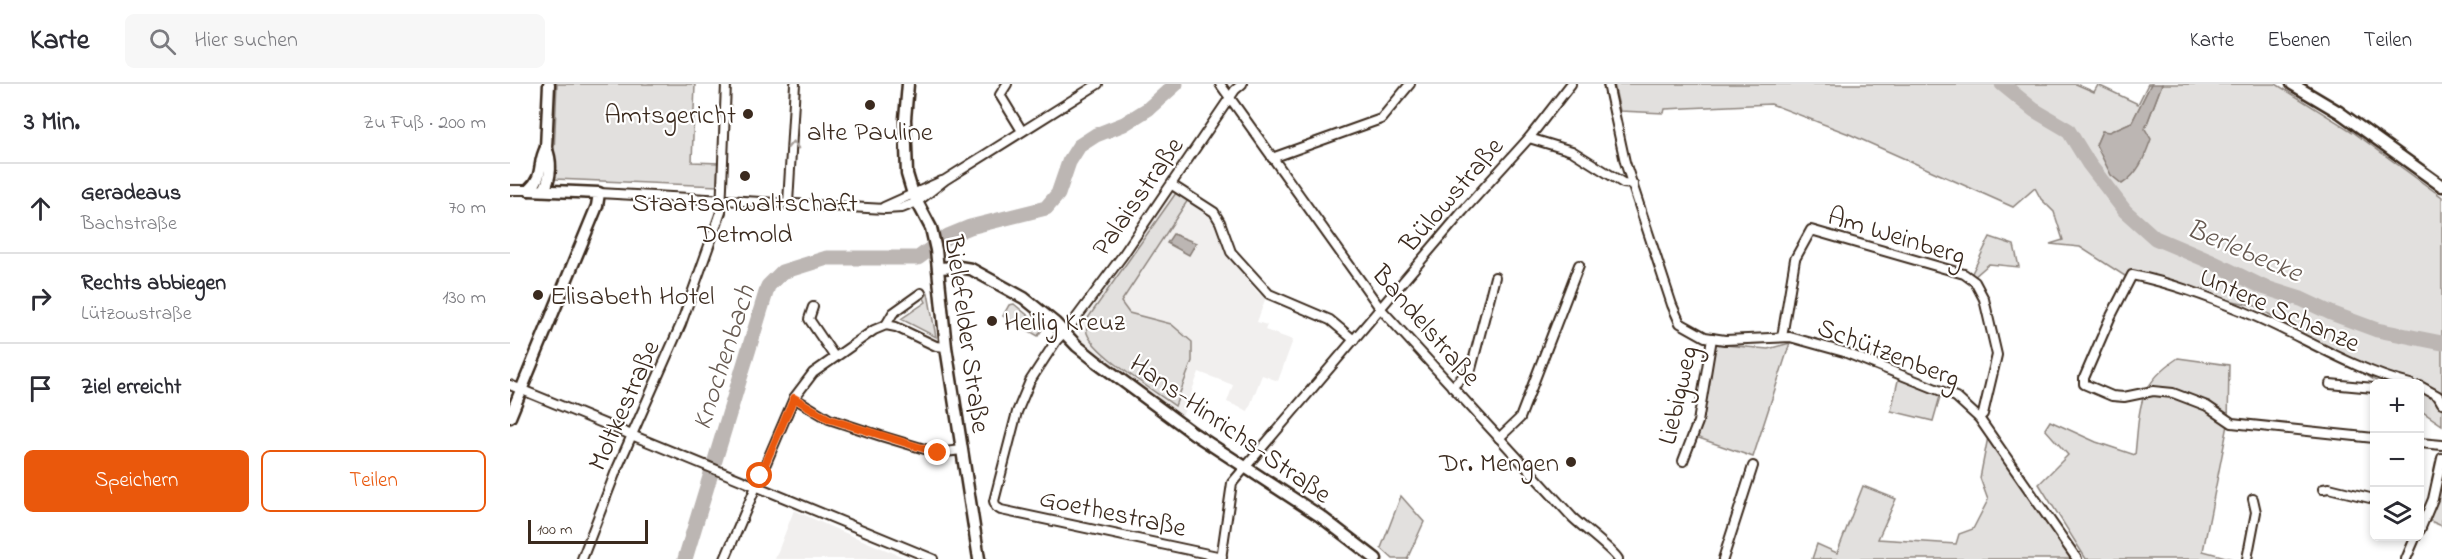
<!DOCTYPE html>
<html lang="de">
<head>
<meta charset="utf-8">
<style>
  :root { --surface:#fff; --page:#f7f7f7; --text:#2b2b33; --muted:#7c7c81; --line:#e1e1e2; --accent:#ea580c }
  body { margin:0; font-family:"Indie Flower",sans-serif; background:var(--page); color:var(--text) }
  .controls { position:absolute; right:18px; bottom:18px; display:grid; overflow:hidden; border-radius:9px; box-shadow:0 3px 9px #0003 }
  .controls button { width:54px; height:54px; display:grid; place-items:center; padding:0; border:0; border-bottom:2px solid var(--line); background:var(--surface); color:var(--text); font:30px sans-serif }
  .scale { position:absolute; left:18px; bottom:15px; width:120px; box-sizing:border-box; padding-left:6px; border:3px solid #3b2a1e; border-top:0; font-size:16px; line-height:21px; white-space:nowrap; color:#3b2a1e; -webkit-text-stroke:4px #fff; paint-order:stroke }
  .stop { position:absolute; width:18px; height:18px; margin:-14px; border:4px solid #ea580c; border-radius:50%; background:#fff }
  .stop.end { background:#ea580c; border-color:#fff; box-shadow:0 2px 6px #0008 }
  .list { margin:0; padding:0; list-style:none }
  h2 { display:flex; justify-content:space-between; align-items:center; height:78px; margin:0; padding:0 24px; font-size:26px }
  h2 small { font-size:20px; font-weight:400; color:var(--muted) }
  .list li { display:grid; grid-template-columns:39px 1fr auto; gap:18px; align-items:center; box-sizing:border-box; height:90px; padding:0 24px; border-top:2px solid var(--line) }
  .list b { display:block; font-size:22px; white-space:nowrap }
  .list p { margin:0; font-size:20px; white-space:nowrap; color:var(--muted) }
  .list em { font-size:20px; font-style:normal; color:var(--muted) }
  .actions { display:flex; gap:12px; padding:18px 24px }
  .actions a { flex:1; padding:14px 0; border:2px solid var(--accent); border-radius:9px; text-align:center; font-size:21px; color:var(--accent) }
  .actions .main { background:var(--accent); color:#fff }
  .icon { flex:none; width:33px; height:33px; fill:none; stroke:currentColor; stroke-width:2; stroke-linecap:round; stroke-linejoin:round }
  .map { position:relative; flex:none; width:1932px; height:475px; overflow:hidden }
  header { display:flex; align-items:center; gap:36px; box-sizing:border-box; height:84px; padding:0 30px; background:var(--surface); border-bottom:2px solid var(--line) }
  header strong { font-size:28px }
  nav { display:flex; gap:33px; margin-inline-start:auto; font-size:21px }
  .search { width:420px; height:54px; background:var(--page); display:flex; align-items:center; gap:15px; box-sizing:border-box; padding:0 21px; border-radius:9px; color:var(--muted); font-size:22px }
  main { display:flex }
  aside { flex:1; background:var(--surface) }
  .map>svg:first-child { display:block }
  .built { fill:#f1efee }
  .green { fill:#e2e0de; stroke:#8e857e; stroke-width:1.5 }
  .water { fill:#bcb6b3; stroke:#887e77; stroke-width:1.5 }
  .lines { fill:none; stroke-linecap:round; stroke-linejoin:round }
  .river { stroke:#bcb6b3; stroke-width:15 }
  .street-casing { stroke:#3b2a1e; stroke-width:12 }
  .secondary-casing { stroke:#3b2a1e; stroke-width:15 }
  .street { stroke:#fff; stroke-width:8 }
  .secondary { stroke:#fff; stroke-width:10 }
  .oneway { stroke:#a79f9a }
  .route { stroke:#ea580c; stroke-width:8 }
  .poi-dot { fill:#3b2a1e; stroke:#fff; stroke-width:2 }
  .labels { text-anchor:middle; stroke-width:4.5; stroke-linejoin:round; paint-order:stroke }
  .poi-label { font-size:27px; fill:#3b2a1e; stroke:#fff; text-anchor:end }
  .street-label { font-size:27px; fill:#3b2a1e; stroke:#fff }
  .water-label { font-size:28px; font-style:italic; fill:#685b52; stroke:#fff }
</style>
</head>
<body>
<header>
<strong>Karte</strong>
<div class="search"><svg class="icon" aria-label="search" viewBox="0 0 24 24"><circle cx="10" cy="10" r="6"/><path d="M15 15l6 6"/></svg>Hier suchen</div>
<nav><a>Karte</a><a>Ebenen</a><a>Teilen</a></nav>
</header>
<main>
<aside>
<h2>3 Min.<small>Zu Fuß · 200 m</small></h2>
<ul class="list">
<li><svg class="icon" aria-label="ahead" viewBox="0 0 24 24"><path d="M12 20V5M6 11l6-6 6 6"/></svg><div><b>Geradeaus</b><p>Bachstraße</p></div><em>70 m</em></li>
<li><svg class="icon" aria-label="right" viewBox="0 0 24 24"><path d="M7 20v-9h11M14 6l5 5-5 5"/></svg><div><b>Rechts abbiegen</b><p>Lützowstraße</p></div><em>130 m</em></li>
<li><svg class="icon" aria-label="arrive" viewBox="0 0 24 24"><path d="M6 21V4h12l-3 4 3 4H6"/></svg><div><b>Ziel erreicht</b></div></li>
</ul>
<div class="actions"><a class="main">Speichern</a><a>Teilen</a></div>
</aside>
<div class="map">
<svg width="1932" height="475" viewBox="0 0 1932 475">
  <rect width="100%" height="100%" fill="#fff"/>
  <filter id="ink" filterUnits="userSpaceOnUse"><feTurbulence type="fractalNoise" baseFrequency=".0167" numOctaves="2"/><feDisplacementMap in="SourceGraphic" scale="12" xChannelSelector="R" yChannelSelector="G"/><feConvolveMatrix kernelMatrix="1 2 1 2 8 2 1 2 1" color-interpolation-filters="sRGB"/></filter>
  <g filter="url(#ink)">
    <g class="built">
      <path d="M 664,106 L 704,133 L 708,140 L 714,167 L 748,209 L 756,213 L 747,238 L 757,241 L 755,246 L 783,256 L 768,297 L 752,291 L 738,327 L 717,318 L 723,301 L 689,288 L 672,333 L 569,256 L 569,243 Z"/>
      <path d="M 284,426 L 321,443 L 398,475 L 265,475 Z"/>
    </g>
    <g class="green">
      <path d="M 47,0 L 185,0 L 182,78 L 209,79 L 208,102 L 45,95 L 43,93 Z"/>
      <path d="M 1104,0 L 1566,0 L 1584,8 L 1588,1 L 1628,20 L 1638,0 L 1641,0 L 1622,38 L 1599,48 L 1592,47 L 1586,61 L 1635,45 L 1652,0 L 1766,0 L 1843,48 L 1932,113 L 1932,341 L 1910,326 L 1910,300 L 1869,299 L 1746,222 L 1618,194 L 1570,163 L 1540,160 L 1553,156 L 1544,128 L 1531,115 L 1525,104 L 1503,123 L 1339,50 L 1261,20 L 1155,25 L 1154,29 L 1110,27 Z"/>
      <path d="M 666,109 L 678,116 L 611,218 L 619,229 L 661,240 L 682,258 L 682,277 L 665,322 C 645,307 584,270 577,249 C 576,244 577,239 578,234 Z"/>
      <path d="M 1480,153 L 1504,161 L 1509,183 L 1479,180 L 1464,193 L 1461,191 Z"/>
      <path d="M 418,209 L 426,253 L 391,235 L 416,218 L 414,214 Z"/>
      <path d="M 504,220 L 533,244 L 528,252 L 493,232 L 499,221 Z"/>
      <path d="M 1280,259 L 1243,373 L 1186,353 L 1193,333 L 1204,260 L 1258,265 Z"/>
      <path d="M 1668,274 L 1719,281 L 1718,341 L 1693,467 L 1723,475 L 1576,475 L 1529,400 L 1558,371 L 1535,345 L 1540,337 L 1586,358 L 1625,371 C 1630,325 1626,302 1668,274 Z"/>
      <path d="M 1389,292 L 1431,309 L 1423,337 L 1381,327 Z"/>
      <path d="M 1478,353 L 1561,475 L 1302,475 L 1307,460 L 1327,469 L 1353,402 L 1386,415 L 1368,455 L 1446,460 L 1449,450 L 1463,445 L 1478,416 L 1470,394 Z"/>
      <path d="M 1932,386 L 1932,442 L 1918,436 L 1924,422 Z"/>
      <path d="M 891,412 L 914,438 L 897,475 L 883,475 L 871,464 Z"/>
    </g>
    <g class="water">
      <path d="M 1641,0 L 1652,0 L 1635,45 L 1641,55 C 1634,74 1629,89 1612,100 L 1601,91 L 1586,61 L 1592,47 L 1599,48 L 1622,38 Z"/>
      <path d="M 663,150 L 686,159 L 679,171 L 657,159 Z"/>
    </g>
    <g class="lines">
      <g class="river">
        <path d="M 1492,0 L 1524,26 L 1558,46 L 1579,80 L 1615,127 L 1645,154 L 1704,179 L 1753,203 L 1791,215 L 1821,229 L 1867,246 L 1932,259"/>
        <path d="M 175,475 L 258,202 L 272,188 L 317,174 L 408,174 L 438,152 L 460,143 L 536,124 L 548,110 L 559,78 L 569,62 L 586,51 L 614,40 L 638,25 L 666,0"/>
      </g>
      <g class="street-casing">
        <g id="street">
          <path d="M 497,0 L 490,11 L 512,47"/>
          <path d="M 710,0 L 870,224 L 1062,433 C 1071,442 1104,467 1108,475"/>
          <path d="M 1098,0 L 1115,78 L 1162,221 L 1170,239 L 1195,253 L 1215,256 L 1280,253 L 1334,268 L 1446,313 L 1469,334 L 1567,475"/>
          <path d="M 1019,54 L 1062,67 L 1113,99 L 1123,100"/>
          <path d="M 762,74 L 871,35 L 900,0"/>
          <path d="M 662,101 L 704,128 L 710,138 L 721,168 L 759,210 L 820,236 L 844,256"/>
          <path d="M 0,106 L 19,106"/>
          <path d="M 89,109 L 375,125 L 392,124 L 407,118 L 435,96 L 588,0"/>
          <path d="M 278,119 L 285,0"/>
          <path d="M 374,123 L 432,97"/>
          <path d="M 303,223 L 299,235 L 324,272"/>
          <path d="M 376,241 L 383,229 L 411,209"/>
          <path d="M 1272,253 L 1285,175 L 1301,146 L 1454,190 L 1465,198 L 1474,215 L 1487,271 L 1473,330 L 1469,334"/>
          <path d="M 1820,300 L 1864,304"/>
          <path d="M 0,301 L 423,475"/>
          <path d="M 1910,302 L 1928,312 L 1932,319"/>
          <path d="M 942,303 L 961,285 L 985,193"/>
          <path d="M 284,314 L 319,335 L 371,352 L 428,369 L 451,366"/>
          <path d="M 989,354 L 1010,334 L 1069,181"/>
          <path d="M 1864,354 L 1722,339 L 1697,322 L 1663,309 L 1643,307 L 1614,313 L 1602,312 L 1574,300 L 1574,294 L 1600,234 L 1622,191 C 1662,199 1698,213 1735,228 C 1791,251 1841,285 1900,300"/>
          <path d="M 1910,359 L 1932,361"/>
          <path d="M 1173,377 L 1188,338 L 1202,254"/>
          <path d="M 1813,405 L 1819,404 L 1864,415"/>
          <path d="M 1910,446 L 1923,415 L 1932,374"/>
          <path d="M 712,473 L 491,426 L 486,423 L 484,417 L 507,328 L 520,297 L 546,257 L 561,241 L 613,171 L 725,6 L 732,0"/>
          <path d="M 72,475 L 106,387 L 171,240 L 211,128 L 216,0"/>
          <path d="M 215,475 L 284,314 L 303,289 L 364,246 L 376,241 L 386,243 L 426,262 L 436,263"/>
          <path d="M 711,475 L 722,399 L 953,127 L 1019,54 L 1061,0"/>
          <path d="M 1213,475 L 1243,382"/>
          <path d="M 1737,475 L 1746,428 L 1743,415"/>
          <path d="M 1896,475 L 1906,452"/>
        </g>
      </g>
      <g class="secondary-casing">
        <g id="secondary">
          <path d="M 398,0 L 395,35 L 397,90 L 403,110 L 421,144 L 426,166 L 436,263 L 469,475"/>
          <path d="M 1782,0 L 1829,28 L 1932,102"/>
          <path d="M 19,106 C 35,91 27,80 36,64"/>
          <path d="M 34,106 C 41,94 42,77 36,64 L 39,0"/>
          <path d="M 428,184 L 449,183 L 461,185 L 514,214 L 545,239 L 567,262 L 587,278 L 683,349 L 810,432 L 866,475"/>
          <path d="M 0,333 L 87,122 L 89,109 L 19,106"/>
        </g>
      </g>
      <use href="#street" class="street"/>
      <use href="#secondary" class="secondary"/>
    </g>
    <defs><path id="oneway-chevron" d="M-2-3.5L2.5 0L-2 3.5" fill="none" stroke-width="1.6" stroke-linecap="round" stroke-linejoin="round" transform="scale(1.5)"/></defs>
    <use class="oneway" href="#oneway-chevron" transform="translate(283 61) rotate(-88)"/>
  </g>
  <g class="lines" filter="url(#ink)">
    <path class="route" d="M 250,392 L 284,314 L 319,335 L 428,369"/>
  </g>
  <g class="poi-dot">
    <circle cx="360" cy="21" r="6"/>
    <circle cx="238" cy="30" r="6"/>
    <circle cx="235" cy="92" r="6"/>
    <circle cx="28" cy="211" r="6"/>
    <circle cx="482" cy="237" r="6"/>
    <circle cx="1061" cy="378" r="6"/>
  </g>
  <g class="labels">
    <g class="poi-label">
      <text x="226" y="39">Amtsgericht</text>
      <text x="360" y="56" text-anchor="middle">alte Pauline</text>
      <text x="235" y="127" text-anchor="middle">Staatsanwaltschaft<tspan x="235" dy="31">Detmold</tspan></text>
      <text x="40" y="220" text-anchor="start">Elisabeth Hotel</text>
      <text x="494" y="246" text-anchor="start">Heilig Kreuz</text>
      <text x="1049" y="387">Dr. Mengen</text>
    </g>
    <g class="street-label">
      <text transform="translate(941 110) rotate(-49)" y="9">Bülowstraße</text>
      <text transform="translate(627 112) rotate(-55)" y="9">Palaisstraße</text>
      <text transform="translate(1387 151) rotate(17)" y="9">Am Weinberg</text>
      <text transform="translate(1770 225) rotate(24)" y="9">Untere Schanze</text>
      <text transform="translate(917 241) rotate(49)" y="9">Bandelstraße</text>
      <text transform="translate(458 250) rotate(82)" y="9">Bielefelder Straße</text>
      <text transform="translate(1379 268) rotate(21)" y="9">Schützenberg</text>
      <text transform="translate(1167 311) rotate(-77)" y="9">Liebigweg</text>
      <text transform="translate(113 321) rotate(-66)" y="9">Moltkestraße</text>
      <text transform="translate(721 344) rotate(35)" y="9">Hans-Hinrichs-Straße</text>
      <text transform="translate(603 428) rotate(12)" y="9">Goethestraße</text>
    </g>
    <g class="water-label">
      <text transform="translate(1735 165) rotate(23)" y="10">Berlebecke</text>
      <text transform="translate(212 273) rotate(-72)" y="10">Knochenbach</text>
    </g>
  </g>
</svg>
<div class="controls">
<button>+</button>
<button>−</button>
<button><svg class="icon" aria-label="layers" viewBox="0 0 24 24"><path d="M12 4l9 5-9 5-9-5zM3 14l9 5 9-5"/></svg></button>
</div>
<div class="scale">100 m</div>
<div class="stop" style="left:250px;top:392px"></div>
<div class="stop end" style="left:428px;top:369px"></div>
</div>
</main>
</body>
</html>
